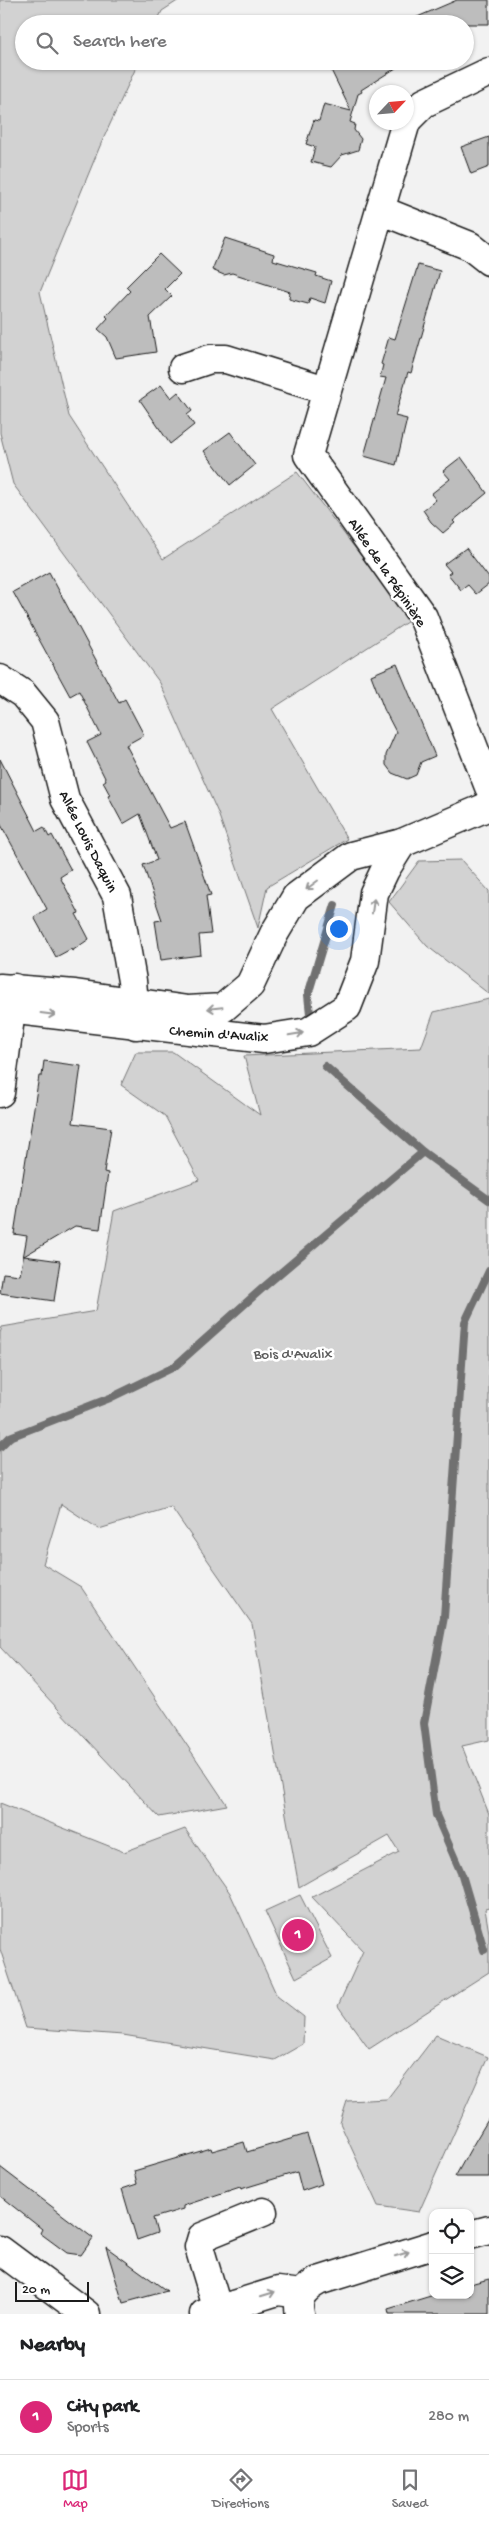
<!DOCTYPE html>
<html lang="en">
<head>
<meta charset="utf-8">
<style>
  :root { --surface:#fff; --page:#f6f6f6; --text:#202124; --muted:#757577; --line:#e0e0e0; --accent:#db2777 }
  body { margin:0; font-family:"Gochi Hand",sans-serif; background:var(--page); color:var(--text) }
  .controls { position:absolute; right:15px; bottom:15px; display:grid; overflow:hidden; border-radius:10px; box-shadow:0 1px 4px #0004 }
  .controls button { width:45px; height:45px; display:grid; place-items:center; padding:0; border:0; border-bottom:1px solid var(--line); background:var(--surface); color:var(--text); font:25px sans-serif }
  .compass { position:absolute; left:369px; top:85px; width:45px; height:45px; border-radius:50%; background:var(--surface); box-shadow:0 1px 4px #0004; rotate:64deg }
  .scale { position:absolute; left:15px; bottom:12px; width:74px; box-sizing:border-box; padding-left:5px; border:2px solid #1c1c1c; border-top:0; font-size:14px; line-height:18px; white-space:nowrap; color:#1c1c1c; -webkit-text-stroke:4px #fff; paint-order:stroke }
  .you { position:absolute; left:338px; top:928px; width:18px; height:18px; margin:-12px; border:4px solid #fff; border-radius:50%; background:#1a73e8; box-shadow:0 0 0 8px #1a73e833 }
  .badge { display:grid; place-items:center; width:32px; height:32px; border-radius:50%; background:var(--accent); color:#fff; font-size:16px; font-weight:700 }
  .pin { position:absolute; translate:-50% -50%; border:2px solid #fff; box-shadow:0 1px 5px #0006 }
  .list { margin:0; padding:0; list-style:none }
  h2 { display:flex; justify-content:space-between; align-items:center; height:65px; margin:0; padding:0 20px; font-size:21px }
  h2 small { font-size:16px; font-weight:400; color:var(--muted) }
  .list li { display:grid; grid-template-columns:32px 1fr auto; gap:15px; align-items:center; box-sizing:border-box; height:75px; padding:0 20px; border-top:1px solid var(--line) }
  .list b { display:block; font-size:19px; white-space:nowrap }
  .list p { margin:0; font-size:16px; white-space:nowrap; color:var(--muted) }
  .list em { font-size:16px; font-style:normal; color:var(--muted) }
  .icon { flex:none; width:28px; height:28px; fill:none; stroke:currentColor; stroke-width:2; stroke-linecap:round; stroke-linejoin:round }
  .map { position:relative; flex:none; width:489px; height:2314px; overflow:hidden }
  .search { position:absolute; background:var(--surface); box-shadow:0 1px 4px #0004; left:15px; right:15px; top:15px; height:55px; display:flex; align-items:center; gap:12px; box-sizing:border-box; padding:0 18px; border-radius:28px; color:var(--muted); font-size:19px }
  .sheet { height:140px; background:var(--surface) }
  nav { display:flex; justify-content:space-around; align-items:center; box-sizing:border-box; height:70px; border-top:1px solid var(--line); background:var(--surface); font-size:14px; color:var(--muted) }
  nav a { display:grid; justify-items:center; gap:2px }
  nav .on { color:var(--accent) }
  .map>svg:first-child { display:block }
  .green { fill:#d2d2d2; stroke:#777 }
  .lines { fill:none; stroke-linecap:round; stroke-linejoin:round }
  .stream { stroke:#707070; stroke-width:8 }
  .building { fill:#bdbdbd; stroke:#1c1c1c }
  .street-casing { stroke:#1c1c1c; stroke-width:31 }
  .secondary-casing { stroke:#1c1c1c; stroke-width:31 }
  .street { stroke:#fff; stroke-width:28 }
  .secondary { stroke:#fff; stroke-width:28 }
  .oneway { stroke:#999 }
  .labels { text-anchor:middle; stroke-width:5; stroke-linejoin:round; paint-order:stroke }
  .street-label { font-size:15px; fill:#1c1c1c; stroke:#fff }
  .park-label { font-size:15px; fill:#5c5c5c; stroke:#fff }
</style>
</head>
<body>
<div class="map">
<svg width="489" height="2314" viewBox="0 0 489 2314">
  <rect width="100%" height="100%" fill="#f2f2f2"/>
  <filter id="ink" filterUnits="userSpaceOnUse"><feTurbulence type="fractalNoise" baseFrequency=".02" numOctaves="2"/><feDisplacementMap in="SourceGraphic" scale="10" xChannelSelector="R" yChannelSelector="G"/><feConvolveMatrix kernelMatrix="1 2 1 2 8 2 1 2 1" color-interpolation-filters="sRGB"/></filter>
  <g filter="url(#ink)">
    <g class="green">
      <path d="M 0,0 L 179,0 L 162,11 L 156,24 L 24,24 L 24,61 L 139,61 L 100,146 L 40,292 L 69,416 L 163,559 L 297,472 L 410,620 L 272,709 L 347,839 L 267,887 L 258,928 L 218,813 L 160,683 L 13,484 L 0,433 Z"/>
      <path d="M 461,860 L 489,891 L 489,994 L 427,946 L 389,902 L 419,861 Z"/>
      <path d="M 489,999 L 489,1740 L 462,1746 L 489,1814 L 489,1908 L 485,1909 L 489,1933 L 489,1972 L 369,2049 L 338,2006 L 363,1951 L 312,1897 L 399,1852 L 389,1836 L 299,1887 L 252,1624 L 171,1507 L 99,1529 L 61,1504 L 43,1564 L 81,1587 L 227,1805 L 159,1817 L 0,1647 L 0,1333 L 2,1327 L 96,1311 L 114,1211 L 199,1180 L 165,1116 L 121,1085 L 136,1052 L 173,1052 L 260,1115 L 244,1056 L 421,1048 L 434,1012 Z"/>
      <path d="M 0,1803 L 124,1852 L 185,1829 L 230,1893 L 277,1996 L 304,2017 L 303,2044 L 275,2060 L 123,2035 L 26,2028 L 0,1949 Z"/>
      <path d="M 300,1895 L 332,1958 L 296,1978 L 265,1911 Z"/>
      <path d="M 436,2035 L 488,2057 L 419,2212 L 378,2206 L 340,2123 L 347,2101 L 387,2099 Z"/>
    </g>
    <g class="lines">
      <g class="stream">
        <path d="M 310,1014 L 308,995 L 335,905"/>
        <path d="M 325,1066 L 423,1152"/>
        <path d="M 0,1447 L 10,1437 L 110,1398 L 174,1367 L 265,1286 L 423,1152 L 489,1200"/>
        <path d="M 484,1950 L 462,1875 L 436,1815 L 424,1723 L 444,1617 L 465,1322 L 489,1271"/>
      </g>
    </g>
    <g class="building">
      <path d="M 457,0 L 489,0 L 489,24 L 401,24 Z"/>
      <path d="M 343,61 L 407,61 L 361,90 L 362,92 L 358,94 L 350,122 L 355,124 L 354,130 L 361,139 L 358,150 L 342,155 L 331,167 L 311,162 L 315,147 L 306,144 L 314,120 L 319,121 L 324,104 L 351,111 L 330,68 Z"/>
      <path d="M 489,137 L 489,167 L 471,174 L 461,147 Z"/>
      <path d="M 225,238 L 274,254 L 273,260 L 317,273 L 316,276 L 331,281 L 325,303 L 310,298 L 308,304 L 289,299 L 290,292 L 232,273 L 224,275 L 212,270 Z"/>
      <path d="M 159,254 L 180,274 L 165,289 L 172,296 L 150,317 L 156,352 L 116,358 L 107,337 L 98,329 L 108,318 L 106,316 L 130,291 L 126,287 Z"/>
      <path d="M 418,265 L 440,271 L 411,373 L 408,372 L 395,416 L 407,419 L 396,465 L 364,456 L 386,378 L 380,377 L 383,365 L 381,364 L 389,337 L 395,339 Z"/>
      <path d="M 161,385 L 171,398 L 178,392 L 192,411 L 187,415 L 194,425 L 170,444 L 140,400 Z"/>
      <path d="M 230,432 L 255,465 L 230,485 L 204,451 Z"/>
      <path d="M 461,457 L 487,493 L 453,521 L 455,523 L 443,533 L 431,522 L 423,510 L 436,500 L 431,494 L 450,479 L 443,471 Z"/>
      <path d="M 466,548 L 489,578 L 489,584 L 476,594 L 468,585 L 461,590 L 448,574 L 451,572 L 444,564 Z"/>
      <path d="M 49,572 L 119,703 L 125,699 L 144,735 L 126,745 L 170,828 L 185,822 L 211,895 L 206,896 L 211,934 L 199,935 L 201,955 L 161,960 L 155,921 L 162,920 L 143,865 L 157,860 L 140,814 L 123,824 L 108,796 L 110,795 L 103,782 L 106,780 L 87,742 L 101,735 L 79,691 L 70,696 L 13,592 Z"/>
      <path d="M 397,664 L 435,756 L 421,762 L 416,775 L 407,779 L 392,773 L 386,765 L 386,755 L 396,732 L 384,709 L 371,675 Z"/>
      <path d="M 0,759 L 37,831 L 44,827 L 49,837 L 52,835 L 71,870 L 60,877 L 79,913 L 76,914 L 89,939 L 72,951 L 71,949 L 56,957 L 34,917 L 47,909 L 0,823 Z"/>
      <path d="M 44,1061 L 81,1066 L 73,1123 L 111,1128 L 104,1172 L 108,1173 L 100,1229 L 75,1226 L 24,1256 L 60,1261 L 54,1301 L 0,1293 L 3,1273 L 20,1275 L 27,1236 L 14,1234 L 39,1076 L 42,1076 Z"/>
      <path d="M 489,2118 L 489,2177 L 455,2177 L 470,2150 Z"/>
      <path d="M 307,2134 L 322,2184 L 302,2191 L 297,2172 L 241,2189 L 240,2187 L 183,2206 L 183,2209 L 153,2218 L 157,2233 L 137,2240 L 122,2189 L 137,2184 L 134,2171 L 211,2148 L 212,2151 L 244,2142 L 247,2152 Z"/>
      <path d="M 0,2167 L 93,2238 L 81,2255 L 67,2253 L 40,2233 L 42,2229 L 0,2196 Z"/>
      <path d="M 106,2247 L 167,2291 L 123,2303 Z"/>
      <path d="M 489,2279 L 489,2314 L 389,2314 L 388,2309 L 434,2295 L 470,2295 L 470,2284 Z"/>
    </g>
    <g class="lines">
      <g class="street-casing">
        <g id="street">
          <path d="M 406,121 L 424,103 L 489,72"/>
          <path d="M 406,122 L 308,455 L 423,617 L 489,787"/>
          <path d="M 380,210 L 470,246 L 489,261"/>
          <path d="M 183,368 L 210,359 L 226,359 L 326,390"/>
          <path d="M 0,679 L 23,694 L 45,721 L 65,799 L 117,896 L 132,981 L 136,1025"/>
          <path d="M 0,1093 L 14,988"/>
          <path d="M 470,2235 L 489,2230"/>
          <path d="M 0,2250 L 86,2314"/>
          <path d="M 218,2310 L 199,2247 L 202,2237 L 263,2212"/>
          <path d="M 204,2314 L 278,2291 L 301,2294"/>
          <path d="M 300,2314 C 296,2297 304,2289 318,2281 L 433,2245"/>
        </g>
      </g>
      <g class="secondary-casing">
        <g id="secondary">
          <path d="M 0,988 L 75,994 L 188,1010 L 223,1008 L 250,985 L 274,934 L 296,897 L 351,856 L 402,843 L 489,806"/>
          <path d="M 0,1008 L 264,1039 L 308,1032 L 347,1007 L 365,961 L 374,893 L 385,870 L 402,843"/>
        </g>
      </g>
      <use href="#street" class="street"/>
      <use href="#secondary" class="secondary"/>
    </g>
    <defs><path id="oneway-shaft" d="M-6 0H5M1.5-3L5.5 0L1.5 3" fill="none" stroke-width="1.6" stroke-linecap="round" stroke-linejoin="round" transform="scale(1.25)"/></defs>
    <g class="oneway">
      <use href="#oneway-shaft" transform="translate(312 885) rotate(143)"/>
      <use href="#oneway-shaft" transform="translate(373 906) rotate(-82)"/>
      <use href="#oneway-shaft" transform="translate(215 1008) rotate(174)"/>
      <use href="#oneway-shaft" transform="translate(48 1014) rotate(7)"/>
      <use href="#oneway-shaft" transform="translate(296 1034) rotate(-10)"/>
      <use href="#oneway-shaft" transform="translate(402 2254) rotate(-17)"/>
      <use href="#oneway-shaft" transform="translate(268 2294) rotate(-17)"/>
    </g>
  </g>
  <g class="labels">
    <g class="street-label">
      <text transform="translate(388 572) rotate(56)" y="5">Allée de la Pépinière</text>
      <text transform="translate(89 841) rotate(63)" y="5">Allée Louis Daquin</text>
      <text transform="translate(219 1033) rotate(4)" y="5">Chemin d'Avalix</text>
    </g>
    <g class="park-label">
      <text x="293" y="1358">Bois d'Avalix</text>
    </g>
  </g>
</svg>
<div class="controls">
<button><svg class="icon" aria-label="locate" viewBox="0 0 24 24"><circle cx="12" cy="12" r="6"/><path d="M12 2v4M12 18v4M2 12h4M18 12h4"/></svg></button>
<button><svg class="icon" aria-label="layers" viewBox="0 0 24 24"><path d="M12 4l9 5-9 5-9-5zM3 14l9 5 9-5"/></svg></button>
</div>
<svg class="compass" viewBox="-18 -18 36 36"><path d="M0-13l5 13h-10z" fill="#e53935"/><path d="M0 13l5-13h-10z" fill="#757577"/></svg>
<div class="scale">20 m</div>
<div class="you"></div>
<div class="pin badge" style="left:298px;top:1935px">1</div>
<div class="search"><svg class="icon" aria-label="search" viewBox="0 0 24 24"><circle cx="10" cy="10" r="6"/><path d="M15 15l6 6"/></svg>Search here</div>
</div>
<section class="sheet">
<h2>Nearby<small></small></h2>
<ul class="list">
<li><span class="badge">1</span><div><b>City park</b><p>Sports</p></div><em>280 m</em></li>
</ul>
</section>
<nav>
<a class="on"><svg class="icon" aria-label="map" viewBox="0 0 24 24"><path d="M3 6l6-2 6 2 6-2v14l-6 2-6-2-6 2zM9 4v14M15 6v14"/></svg>Map</a>
<a><svg class="icon" aria-label="directions" viewBox="0 0 24 24"><path d="M12 3l9 9-9 9-9-9zM9 14v-3h6M13 9l2 2-2 2"/></svg>Directions</a>
<a><svg class="icon" aria-label="saved" viewBox="0 0 24 24"><path d="M7 4h10v16l-5-4-5 4z"/></svg>Saved</a>
</nav>
</body>
</html>
